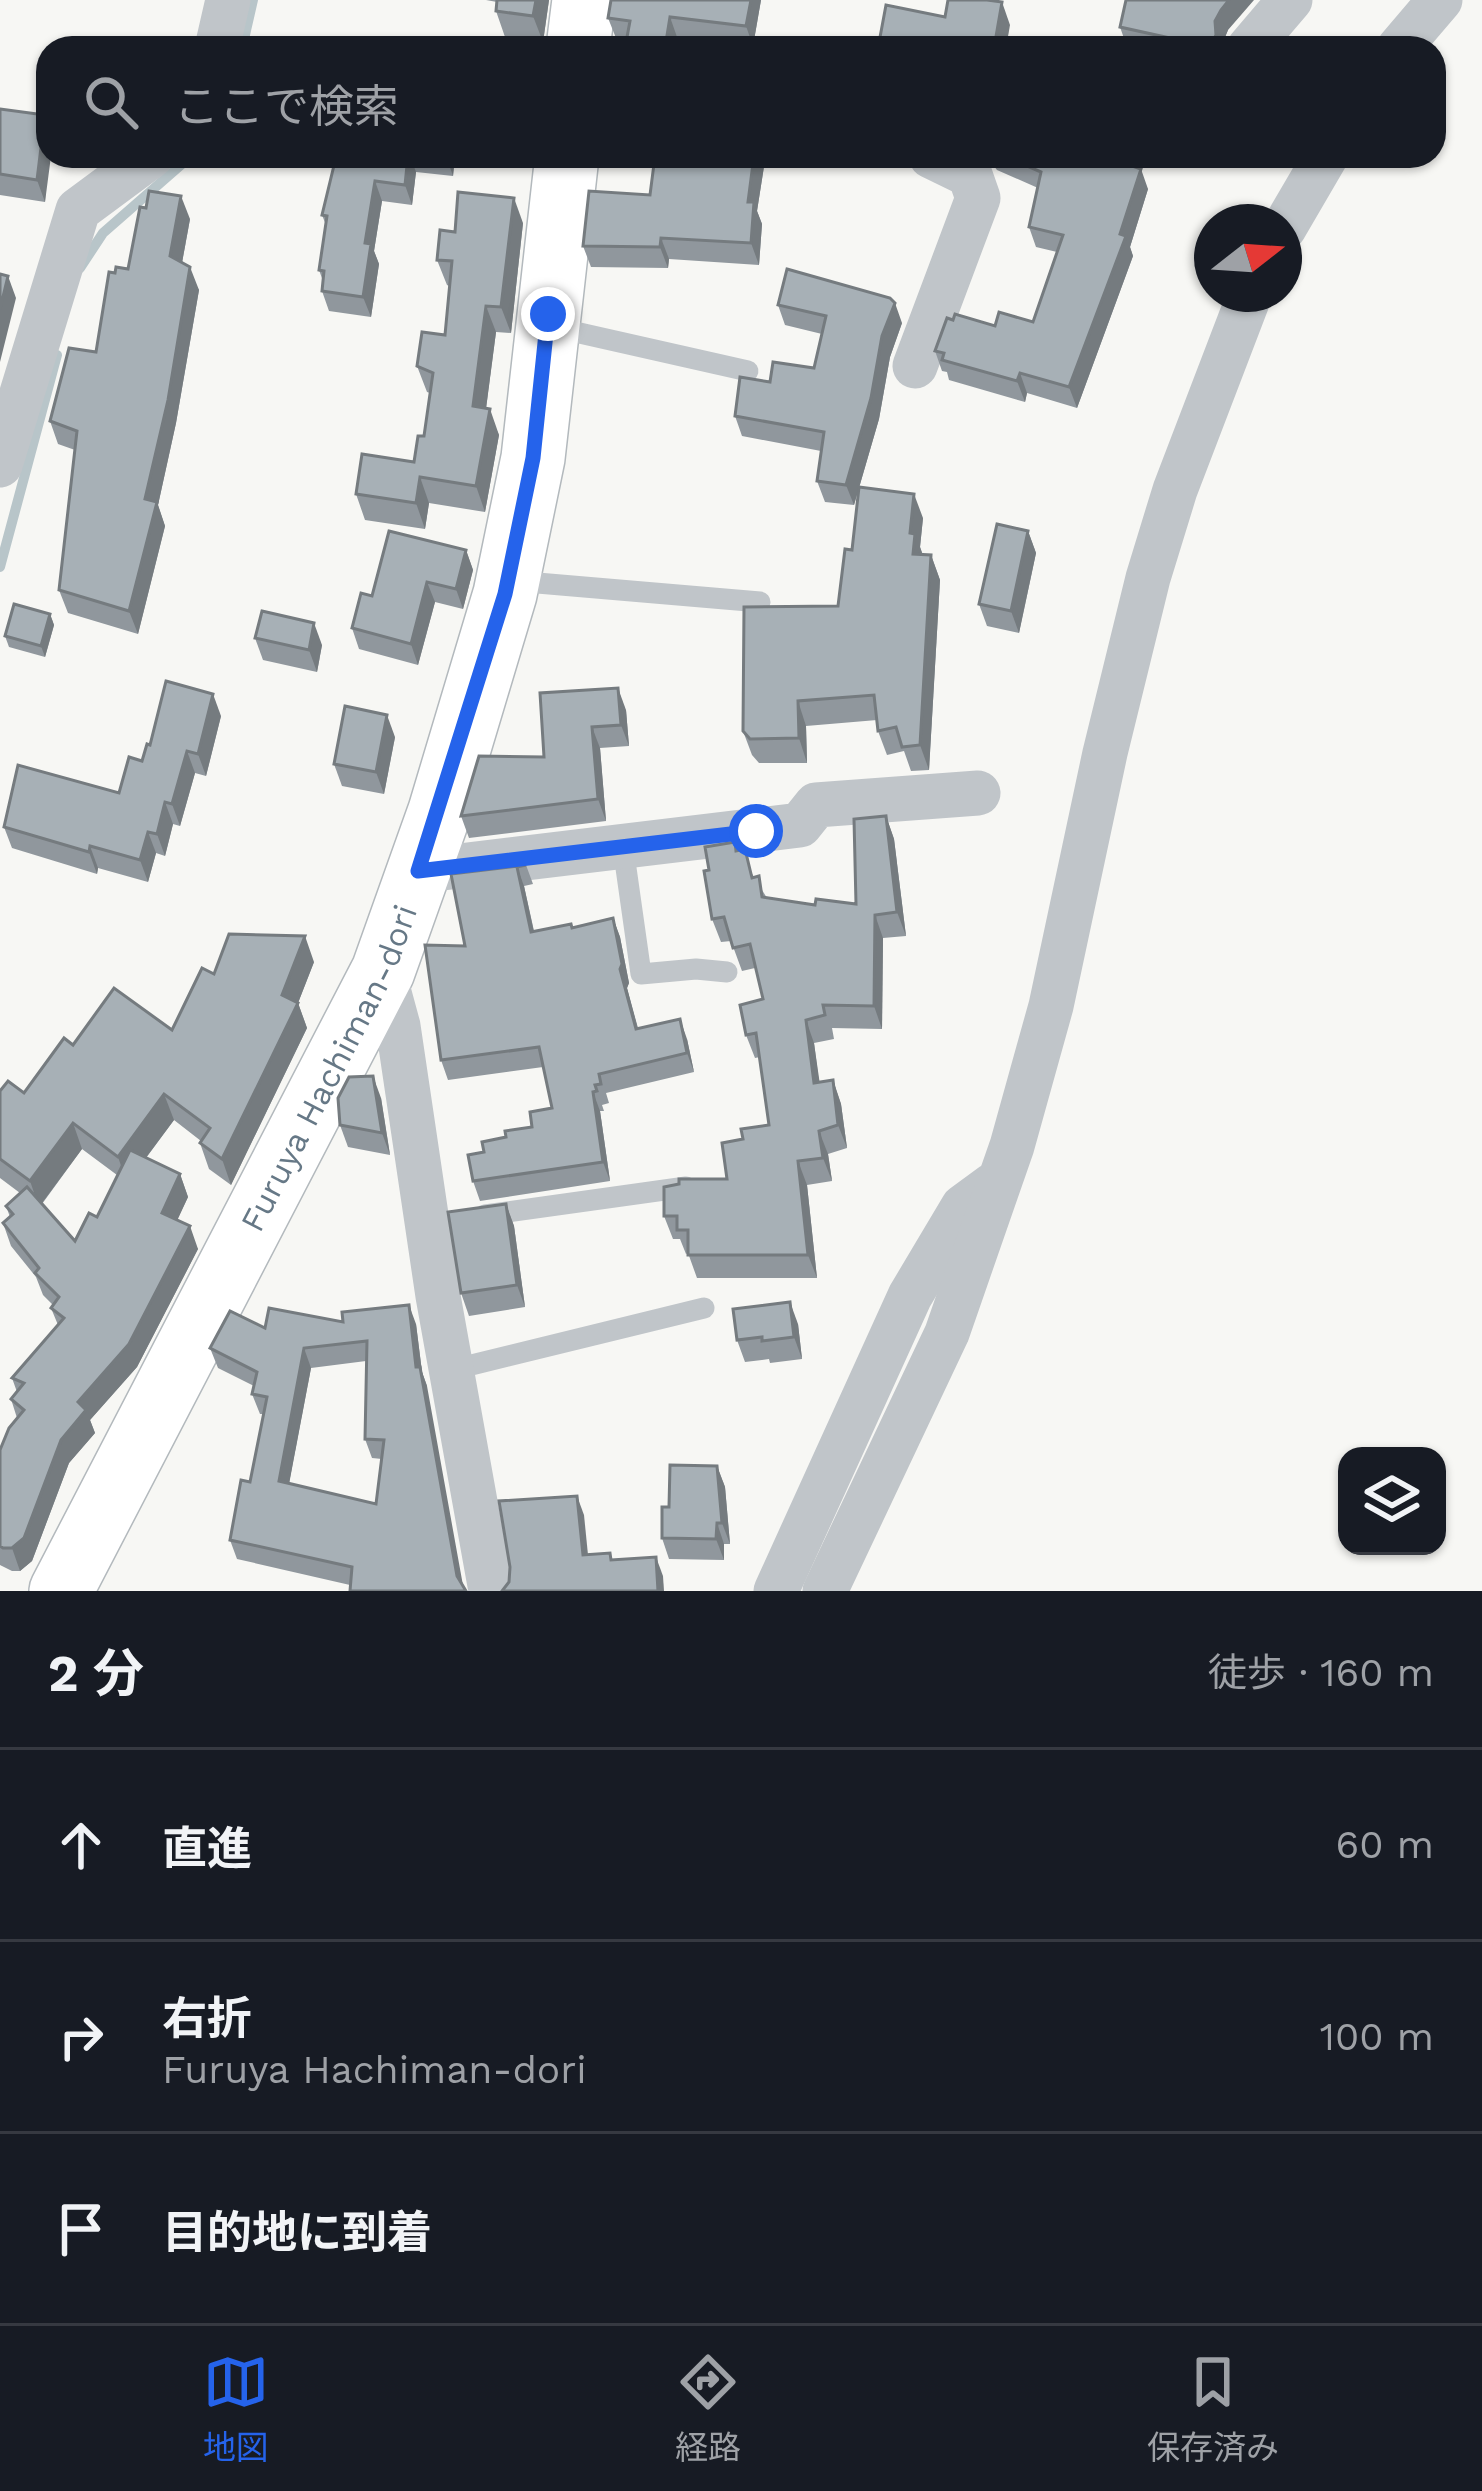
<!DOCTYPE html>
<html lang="ja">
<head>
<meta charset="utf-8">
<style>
  :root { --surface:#171b24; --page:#20242c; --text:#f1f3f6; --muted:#9ea1a6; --line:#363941; --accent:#2563eb }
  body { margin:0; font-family:"Work Sans","Noto Sans JP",sans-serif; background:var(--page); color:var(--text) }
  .controls { position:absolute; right:36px; bottom:36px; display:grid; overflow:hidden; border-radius:24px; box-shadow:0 3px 9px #0004 }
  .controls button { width:108px; height:108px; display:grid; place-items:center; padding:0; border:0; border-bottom:3px solid var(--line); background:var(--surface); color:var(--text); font:60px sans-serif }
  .compass { position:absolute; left:1194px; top:204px; width:108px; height:108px; border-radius:50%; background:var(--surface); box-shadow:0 3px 9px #0004; rotate:73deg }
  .stop { position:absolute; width:36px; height:36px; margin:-27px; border:9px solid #2563eb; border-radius:50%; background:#fff }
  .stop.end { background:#2563eb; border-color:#fff; box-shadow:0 3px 12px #0008 }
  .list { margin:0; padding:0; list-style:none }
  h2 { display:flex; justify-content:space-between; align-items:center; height:156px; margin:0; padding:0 48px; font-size:51px }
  h2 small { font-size:39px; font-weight:400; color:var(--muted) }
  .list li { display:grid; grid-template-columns:78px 1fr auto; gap:36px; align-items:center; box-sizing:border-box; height:192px; padding:0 48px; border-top:3px solid var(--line) }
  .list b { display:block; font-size:45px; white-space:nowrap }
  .list p { margin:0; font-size:39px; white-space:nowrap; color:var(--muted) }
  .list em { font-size:39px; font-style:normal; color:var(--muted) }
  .icon { flex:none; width:66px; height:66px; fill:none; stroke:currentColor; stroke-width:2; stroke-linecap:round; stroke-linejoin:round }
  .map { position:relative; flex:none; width:1482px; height:1591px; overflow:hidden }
  .search { position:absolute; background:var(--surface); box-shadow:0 3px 9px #0004; left:36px; right:36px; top:36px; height:132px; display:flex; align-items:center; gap:30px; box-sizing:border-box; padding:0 42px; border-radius:36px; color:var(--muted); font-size:45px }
  .sheet { height:732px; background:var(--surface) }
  nav { display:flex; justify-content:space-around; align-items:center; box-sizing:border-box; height:168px; border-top:3px solid var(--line); background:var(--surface); font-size:33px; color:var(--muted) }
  nav a { display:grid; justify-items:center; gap:6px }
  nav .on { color:var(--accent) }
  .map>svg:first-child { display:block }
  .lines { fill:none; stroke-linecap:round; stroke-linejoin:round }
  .stream { stroke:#b8c5c9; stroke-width:10 }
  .secondary-casing { stroke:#b3b9bd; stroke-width:66 }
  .lane { stroke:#c0c5c9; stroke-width:21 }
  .street { stroke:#c0c5c9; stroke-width:45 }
  .secondary { stroke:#fff; stroke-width:63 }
  .wall { fill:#90979d; fill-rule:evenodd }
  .shaded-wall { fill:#757b7f }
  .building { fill:#a7b0b6; stroke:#757b7f; stroke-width:3; fill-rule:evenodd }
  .route { stroke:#2563eb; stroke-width:15 }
  .labels { text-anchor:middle; stroke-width:12; stroke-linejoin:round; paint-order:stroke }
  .street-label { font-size:33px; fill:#667886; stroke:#fff }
</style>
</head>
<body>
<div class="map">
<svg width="1482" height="1591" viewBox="0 0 1482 1591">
  <rect width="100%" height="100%" fill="#f7f7f4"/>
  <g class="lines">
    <g class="stream">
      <path d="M 242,48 L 253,0"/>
      <path d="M 80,268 L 103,233 L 191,156"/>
      <path d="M 0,567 L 57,355"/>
    </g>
    <g class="secondary-casing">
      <g id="secondary">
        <path d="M 578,48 L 584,0"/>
        <path id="s1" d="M 61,1591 L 383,971 L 440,811 L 505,594 L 533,458 L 567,156"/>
      </g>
    </g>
    <g class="lane">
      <path d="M 553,327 L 748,371"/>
      <path d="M 514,581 L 760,602"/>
      <path d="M 623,847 L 641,974 L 696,969 L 727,972"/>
      <path d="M 485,1215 L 686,1187"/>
      <path d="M 451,1370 L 704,1308"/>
    </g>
    <g class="street">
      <path d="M 217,48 L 228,0"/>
      <path d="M 1249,48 L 1290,0"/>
      <path d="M 1399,48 L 1440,0"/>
      <path d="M 1284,228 L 1326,156"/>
      <path d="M 915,366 L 978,198 L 970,175 L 931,156"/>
      <path d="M 0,465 L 78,210 L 151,156"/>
      <path d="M 418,871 L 800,825 L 816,805 L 978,793"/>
      <path d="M 383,971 L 398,1026 L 438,1296 L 491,1591"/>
      <path d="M 776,1591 L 910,1296 L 963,1207 L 993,1185"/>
      <path d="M 825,1591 L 947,1333 L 1012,1146 L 1051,1006 L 1105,753 L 1148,578 L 1175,490 L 1250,294"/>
    </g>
    <use href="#secondary" class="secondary"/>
  </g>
  <g class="wall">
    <path d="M 486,0 L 549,0 L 543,42 L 505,37 L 496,11 L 497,2 Z"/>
    <path d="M 761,0 L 753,46 L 677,37 L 616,38 L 608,18 Z"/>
    <path d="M 1120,27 L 1228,30 L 1223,42 L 1223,48 L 1130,48 L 1127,47 Z"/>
    <path d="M 0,109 L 45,115 L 48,122 L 48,156 L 45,202 L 0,195 Z"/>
    <path d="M 329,156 L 455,156 L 453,176 L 416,172 L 412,205 L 382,201 L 374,251 L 379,264 L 371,317 L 329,311 L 322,291 L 323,281 L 319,270 L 326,225 L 322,215 L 333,168 Z"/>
    <path d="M 986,156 L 1103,156 L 1148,189 L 1130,247 L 1133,256 L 1077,408 L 1027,393 L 1025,402 L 949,380 L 947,372 L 942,371 L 935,351 L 995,326 L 1033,322 L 1057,252 L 1036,247 L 1029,227 L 1038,188 L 997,170 Z"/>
    <path d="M 765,160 L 757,211 L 762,224 L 759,265 L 669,259 L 668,268 L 591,267 L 583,246 L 650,195 Z"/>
    <path d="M 190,219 L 182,263 L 199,290 L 176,423 L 158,505 L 165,526 L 138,634 L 68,613 L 59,590 L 75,450 L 58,444 L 50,421 L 96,352 L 115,273 L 128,269 Z"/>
    <path d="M 523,223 L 511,333 L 496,332 L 486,408 L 499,435 L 485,512 L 429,503 L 425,529 L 365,520 L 356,494 L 414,462 L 424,436 L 430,393 L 427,392 L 417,366 L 445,335 L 449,286 L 447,285 L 437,260 L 455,232 Z"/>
    <path d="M 778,305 L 902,323 L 890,357 L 879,419 L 854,505 L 825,502 L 817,481 L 821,451 L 742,436 L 735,416 L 770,382 L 814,368 L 822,334 L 785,325 Z"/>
    <path d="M 923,518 L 920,547 L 923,555 L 931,555 L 940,580 L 929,770 L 911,771 L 904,751 L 887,755 L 878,731 L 877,720 L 806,726 L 807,763 L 759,763 L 752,755 L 743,731 L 838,606 L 852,550 Z"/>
    <path d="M 1028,531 L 1036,553 L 1019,633 L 987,626 L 979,604 Z"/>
    <path d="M 466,550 L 473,570 L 463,609 L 435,602 L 418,665 L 359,649 L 352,628 Z"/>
    <path d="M 50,614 L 54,625 L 45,657 L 9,647 L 5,636 Z"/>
    <path d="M 255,638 L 322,645 L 317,672 L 263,660 Z"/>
    <path d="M 540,693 L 626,710 L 629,746 L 600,748 L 606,821 L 469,838 L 461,816 L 544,757 Z"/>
    <path d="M 221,716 L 206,776 L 195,773 L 180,826 L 173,824 L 165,856 L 156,853 L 148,882 L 98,868 L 97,874 L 12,848 L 4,827 L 119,793 L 142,761 L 150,745 Z"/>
    <path d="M 395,737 L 384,794 L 342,786 L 334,764 Z"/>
    <path d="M 886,816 L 894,839 L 906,936 L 883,938 L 882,1029 L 832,1028 L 834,1039 L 814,1043 L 819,1082 L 833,1080 L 841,1104 L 847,1148 L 828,1154 L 832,1181 L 807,1185 L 817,1278 L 697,1278 L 688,1253 L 686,1254 L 680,1239 L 673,1239 L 664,1216 L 727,1179 L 743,1139 L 769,1125 L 760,1057 L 755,1058 L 746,1035 L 763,999 L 755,968 L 742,971 L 731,941 L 721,942 L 712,919 L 709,870 L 735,842 L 738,851 L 767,898 L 815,905 L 856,904 Z"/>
    <path d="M 526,865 L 533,884 L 524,886 L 534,931 L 572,928 L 613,918 L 620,937 L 629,983 L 627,988 L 638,1028 L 687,1039 L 694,1072 L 606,1093 L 609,1103 L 602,1105 L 604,1111 L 600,1111 L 610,1181 L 480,1201 L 473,1181 L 484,1152 L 506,1137 L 532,1127 L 552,1108 L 543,1067 L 448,1080 L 441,1060 L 465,946 L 451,874 Z"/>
    <path d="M 314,962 L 298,1003 L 307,1028 L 231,1185 L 209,1169 L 200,1143 L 201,1141 L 174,1120 L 146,1158 L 180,1174 L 188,1197 L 177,1220 L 198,1249 L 137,1367 L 90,1420 L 95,1433 L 69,1463 L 32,1561 L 20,1571 L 12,1571 L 0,1565 L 0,1450 L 17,1418 L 11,1399 L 17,1392 L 12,1378 L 58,1325 L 51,1308 L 53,1305 L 43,1295 L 36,1277 L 11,1246 L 3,1223 L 10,1217 L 6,1206 L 20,1193 L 0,1178 L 0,1091 L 24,1093 L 73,1045 L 172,1030 L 214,974 ZM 82,1149 L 117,1175 L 97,1217 L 75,1241 L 42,1204 Z"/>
    <path d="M 381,1098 L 390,1155 L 348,1147 L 340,1125 Z"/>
    <path d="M 506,1204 L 514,1226 L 525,1307 L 469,1316 L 461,1293 Z"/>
    <path d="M 343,1322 L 416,1324 L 422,1372 L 427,1386 L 350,1585 L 237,1559 L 230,1540 L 250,1482 L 263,1414 L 260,1414 L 252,1394 L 254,1386 L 218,1368 L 210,1348 L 265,1328 ZM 366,1361 L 365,1439 L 372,1458 L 382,1459 L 376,1504 L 289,1483 L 311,1368 Z"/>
    <path d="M 798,1324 L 802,1359 L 770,1363 L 769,1359 L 745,1362 L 737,1340 Z"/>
    <path d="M 717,1466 L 725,1487 L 730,1544 L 724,1544 L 724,1560 L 669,1559 L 662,1538 L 669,1507 Z"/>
  </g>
  <g class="shaded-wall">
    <path d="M 536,0 L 549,0 L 543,42 L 533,16 Z"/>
    <path d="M 751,0 L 761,0 L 753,46 L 746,26 Z"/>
    <path d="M 1229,0 L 1254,0 L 1228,30 L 1223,42 L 1223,48 L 1209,48 L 1215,21 L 1221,10 Z"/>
    <path d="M 1002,2 L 1010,25 L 1006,48 L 994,48 Z"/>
    <path d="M 670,17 L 677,37 L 675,48 L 665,48 Z"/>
    <path d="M 45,115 L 48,122 L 48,156 L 51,156 L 45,202 L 37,180 Z"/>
    <path d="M 408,156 L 410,156 L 416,172 L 412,205 L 405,185 Z"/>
    <path d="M 446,156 L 455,156 L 453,176 Z"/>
    <path d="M 754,156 L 763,156 L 765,160 L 757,211 L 762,224 L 759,265 L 751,243 L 748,202 Z"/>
    <path d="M 1141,169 L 1148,189 L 1130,247 L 1133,256 L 1077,408 L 1069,387 Z"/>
    <path d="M 375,181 L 382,201 L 374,251 L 379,264 L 371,317 L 363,297 L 365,243 Z"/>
    <path d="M 181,196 L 190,219 L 179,279 L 170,256 Z"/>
    <path d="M 514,198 L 523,223 L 511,333 L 501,307 Z"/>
    <path d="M 661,238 L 669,259 L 668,268 L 660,247 Z"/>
    <path d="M 190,267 L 199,290 L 176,423 L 158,505 L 165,526 L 138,634 L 129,611 L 145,499 Z"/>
    <path d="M 8,276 L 16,298 L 0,362 L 0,309 Z"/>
    <path d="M 895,303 L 902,323 L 890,357 L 879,419 L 854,505 L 846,485 L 882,336 Z"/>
    <path d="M 486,306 L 496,332 L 483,432 L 473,406 Z"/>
    <path d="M 1020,373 L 1027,393 L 1025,402 L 1017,381 Z"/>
    <path d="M 490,409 L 499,435 L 485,512 L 476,486 Z"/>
    <path d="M 420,477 L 429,503 L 425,529 L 416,503 Z"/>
    <path d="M 914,494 L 923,518 L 920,547 L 924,559 L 913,554 L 910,533 Z"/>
    <path d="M 1028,531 L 1036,553 L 1019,633 L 1011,611 Z"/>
    <path d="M 466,550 L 473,570 L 463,609 L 456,589 Z"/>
    <path d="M 931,555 L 940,580 L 929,770 L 920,745 Z"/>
    <path d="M 427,582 L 435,602 L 418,665 L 411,644 Z"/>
    <path d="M 50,614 L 54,625 L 45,657 L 41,646 Z"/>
    <path d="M 314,623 L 322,645 L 317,672 L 309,650 Z"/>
    <path d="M 618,688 L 626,710 L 629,746 L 621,725 Z"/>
    <path d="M 213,694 L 221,716 L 206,776 L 198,754 Z"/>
    <path d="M 798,701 L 806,726 L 807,763 L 799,738 Z"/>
    <path d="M 387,715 L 395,737 L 384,794 L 376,772 Z"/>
    <path d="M 592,727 L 600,748 L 606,821 L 598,799 Z"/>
    <path d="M 187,751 L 195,773 L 180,826 L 172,804 Z"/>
    <path d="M 165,802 L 173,824 L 165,856 L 157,834 Z"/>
    <path d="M 886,816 L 894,839 L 906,936 L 897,912 Z"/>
    <path d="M 148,832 L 156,853 L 148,882 L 140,860 Z"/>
    <path d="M 90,846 L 98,868 L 97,874 L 89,852 Z"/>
    <path d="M 517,867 L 524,886 L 538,951 L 531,932 Z"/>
    <path d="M 875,915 L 883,938 L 882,1029 L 874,1006 Z"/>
    <path d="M 613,918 L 620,937 L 629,983 L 627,988 L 643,1048 L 620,969 Z"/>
    <path d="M 305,936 L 314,962 L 298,1003 L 307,1028 L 231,1185 L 222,1159 Z"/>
    <path d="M 680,1019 L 687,1039 L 694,1072 L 687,1053 Z"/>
    <path d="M 806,1020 L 814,1043 L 823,1106 L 814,1083 Z"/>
    <path d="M 373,1076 L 381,1098 L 390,1155 L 382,1133 Z"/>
    <path d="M 833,1080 L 841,1104 L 847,1148 L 838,1125 Z"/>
    <path d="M 593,1092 L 600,1111 L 610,1181 L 603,1162 Z"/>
    <path d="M 164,1094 L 174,1120 L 127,1183 L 118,1157 Z"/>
    <path d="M 73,1123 L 82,1149 L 39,1207 L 30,1181 Z"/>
    <path d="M 819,1131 L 828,1154 L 832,1181 L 823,1158 Z"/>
    <path d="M 798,1161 L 807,1185 L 817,1278 L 808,1255 Z"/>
    <path d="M 180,1174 L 188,1197 L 170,1236 L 162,1213 Z"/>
    <path d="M 506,1204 L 514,1226 L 525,1307 L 517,1285 Z"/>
    <path d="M 190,1226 L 198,1249 L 137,1367 L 90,1420 L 95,1433 L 69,1463 L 32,1561 L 20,1571 L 12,1548 L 78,1402 Z"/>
    <path d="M 790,1302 L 798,1324 L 802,1359 L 794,1337 Z"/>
    <path d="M 409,1305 L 416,1324 L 422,1372 L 427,1386 L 464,1591 L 457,1576 L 416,1367 Z"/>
    <path d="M 304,1348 L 311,1368 L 286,1500 L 279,1481 Z"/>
    <path d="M 717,1466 L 725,1487 L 730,1544 L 722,1523 Z"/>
    <path d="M 577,1496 L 584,1515 L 590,1575 L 583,1555 Z"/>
    <path d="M 717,1523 L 724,1544 L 724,1560 L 716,1539 Z"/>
    <path d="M 656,1557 L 663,1576 L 664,1591 L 658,1591 Z"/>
  </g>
  <g class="building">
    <path d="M 497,0 L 536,0 L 533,16 L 496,11 Z"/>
    <path d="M 611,0 L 751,0 L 746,26 L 670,17 L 665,48 L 625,48 L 630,21 L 608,18 Z"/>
    <path d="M 948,0 L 987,0 L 1002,2 L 994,48 L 858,48 L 859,44 L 878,48 L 886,5 L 945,17 Z"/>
    <path d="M 1126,0 L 1229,0 L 1221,10 L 1215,21 L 1216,35 L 1209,48 L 1201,48 L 1188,42 L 1120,27 Z"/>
    <path d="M 0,109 L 45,115 L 37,180 L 0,174 Z"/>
    <path d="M 329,156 L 408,156 L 405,185 L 375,181 L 365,243 L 371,244 L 363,297 L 322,291 L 324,271 L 319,270 L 327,216 L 322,215 L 336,157 Z"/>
    <path d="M 655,156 L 754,156 L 748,202 L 754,202 L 751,243 L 661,238 L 660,247 L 583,246 L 589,191 L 650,195 Z"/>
    <path d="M 1004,156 L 1103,156 L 1141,169 L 1120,234 L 1126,236 L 1069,387 L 1020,373 L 1017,381 L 942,360 L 944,353 L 935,351 L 947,318 L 953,320 L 955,314 L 995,326 L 999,312 L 1033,322 L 1063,235 L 1029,227 L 1041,172 Z"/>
    <path d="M 149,191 L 181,196 L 170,256 L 190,267 L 168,400 L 145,499 L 157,502 L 129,611 L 59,590 L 77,431 L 50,421 L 69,348 L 96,352 L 109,272 L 115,273 L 116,267 L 128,269 L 140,207 L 146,208 Z"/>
    <path d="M 458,192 L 514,198 L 501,307 L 486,306 L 473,406 L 490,409 L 476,486 L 420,477 L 416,503 L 356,494 L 362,454 L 414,462 L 418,436 L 424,436 L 433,373 L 417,366 L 422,332 L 445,335 L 452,261 L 437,260 L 440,230 L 455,232 Z"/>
    <path d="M 787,269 L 890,298 L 895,303 L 882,336 L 871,398 L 846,485 L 817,481 L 824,432 L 735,416 L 740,377 L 770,382 L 773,362 L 814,368 L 826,316 L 778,305 Z"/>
    <path d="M 0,274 L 8,276 L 0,309 Z"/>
    <path d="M 859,487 L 914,494 L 910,533 L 915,534 L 913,554 L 931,555 L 920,745 L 902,747 L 896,727 L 878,731 L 874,695 L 798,701 L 799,738 L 750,739 L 743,731 L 744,607 L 838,606 L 845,549 L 852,550 Z"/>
    <path d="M 997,524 L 1028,531 L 1011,611 L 979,604 Z"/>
    <path d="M 389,531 L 466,550 L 456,589 L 427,582 L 411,644 L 352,628 L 361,593 L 372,596 Z"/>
    <path d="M 14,604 L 50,614 L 41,646 L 5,636 Z"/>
    <path d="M 262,611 L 314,623 L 309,650 L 255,638 Z"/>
    <path d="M 166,681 L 213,694 L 198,754 L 187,751 L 172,804 L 165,802 L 157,834 L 148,832 L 140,860 L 90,846 L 89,852 L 4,827 L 18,765 L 119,793 L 129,757 L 142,761 L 147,744 L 150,745 Z"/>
    <path d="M 618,688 L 621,725 L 592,727 L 598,799 L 461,816 L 479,756 L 544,757 L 540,693 Z"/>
    <path d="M 345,706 L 387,715 L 376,772 L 334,764 Z"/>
    <path d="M 886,816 L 897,912 L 875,915 L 874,1006 L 823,1005 L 825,1015 L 806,1020 L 814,1083 L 833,1080 L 838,1125 L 819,1131 L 823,1158 L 798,1161 L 808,1255 L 688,1255 L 688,1230 L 677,1230 L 677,1216 L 664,1216 L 664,1187 L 679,1184 L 679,1179 L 727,1179 L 722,1143 L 743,1139 L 741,1129 L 769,1125 L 756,1033 L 746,1035 L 740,1005 L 763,999 L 750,944 L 733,948 L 724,917 L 712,919 L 704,871 L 709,870 L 705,847 L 735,842 L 736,851 L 745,849 L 752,878 L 759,876 L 762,897 L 815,905 L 816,899 L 856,904 L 854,819 Z"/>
    <path d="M 526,865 L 517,867 L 531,932 L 571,924 L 572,928 L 613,918 L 622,964 L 620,969 L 636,1029 L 680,1019 L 687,1053 L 599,1074 L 601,1084 L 595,1085 L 597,1091 L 593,1092 L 603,1162 L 473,1181 L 468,1155 L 484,1152 L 482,1142 L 506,1137 L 505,1131 L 532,1127 L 530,1112 L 552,1108 L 539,1047 L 441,1060 L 425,945 L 465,946 L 451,874 Z"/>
    <path d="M 229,934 L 305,936 L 282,995 L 298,1003 L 222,1159 L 200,1143 L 210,1128 L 164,1094 L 118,1157 L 73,1123 L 30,1181 L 0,1159 L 0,1091 L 8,1081 L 24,1093 L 64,1038 L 73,1045 L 114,988 L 172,1030 L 202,968 L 214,974 Z"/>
    <path d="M 373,1076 L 382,1133 L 340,1125 L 338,1098 L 349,1077 Z"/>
    <path d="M 130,1150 L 180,1174 L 162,1213 L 190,1226 L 129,1344 L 78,1402 L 86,1410 L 61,1440 L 24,1538 L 12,1548 L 3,1548 L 0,1546 L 0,1450 L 9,1428 L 24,1410 L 11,1399 L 24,1383 L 12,1378 L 64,1318 L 51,1308 L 59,1297 L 35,1273 L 39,1268 L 3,1223 L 13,1214 L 6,1206 L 27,1187 L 75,1241 L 89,1213 L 97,1217 Z"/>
    <path d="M 506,1204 L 517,1285 L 461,1293 L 448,1212 Z"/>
    <path d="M 790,1302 L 794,1337 L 762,1341 L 762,1337 L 737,1340 L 733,1309 Z"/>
    <path d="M 409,1305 L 416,1367 L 420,1367 L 457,1576 L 466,1591 L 350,1591 L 352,1567 L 230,1540 L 241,1480 L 250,1482 L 267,1397 L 252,1394 L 257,1372 L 210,1348 L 230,1311 L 265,1328 L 269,1308 L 343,1322 L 342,1312 ZM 367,1341 L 365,1439 L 384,1440 L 376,1504 L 279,1481 L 304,1348 Z"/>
    <path d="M 670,1465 L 717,1466 L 722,1523 L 717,1523 L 716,1539 L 662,1538 L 662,1507 L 669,1507 Z"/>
    <path d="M 577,1496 L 583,1555 L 610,1553 L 611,1560 L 656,1557 L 658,1591 L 502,1591 L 509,1582 L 510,1567 L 499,1501 Z"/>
  </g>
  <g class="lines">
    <path class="route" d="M 548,314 L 533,458 L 505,594 L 418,871 L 756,831"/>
  </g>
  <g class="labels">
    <g class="street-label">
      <text dy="12" stroke="none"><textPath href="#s1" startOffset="588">Furuya Hachiman-dori</textPath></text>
    </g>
  </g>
</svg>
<div class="controls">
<button><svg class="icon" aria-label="layers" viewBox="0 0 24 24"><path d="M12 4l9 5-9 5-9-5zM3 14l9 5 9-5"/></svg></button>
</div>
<svg class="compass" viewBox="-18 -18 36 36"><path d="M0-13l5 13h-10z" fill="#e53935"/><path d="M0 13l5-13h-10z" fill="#9ea1a6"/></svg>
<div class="stop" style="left:756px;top:831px"></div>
<div class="stop end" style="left:548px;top:314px"></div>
<div class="search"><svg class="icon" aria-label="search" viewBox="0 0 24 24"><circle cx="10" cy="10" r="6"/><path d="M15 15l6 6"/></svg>ここで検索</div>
</div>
<section class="sheet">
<h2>2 分<small>徒歩 · 160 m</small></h2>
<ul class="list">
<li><svg class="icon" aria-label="ahead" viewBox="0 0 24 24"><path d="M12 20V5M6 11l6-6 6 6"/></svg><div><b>直進</b></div><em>60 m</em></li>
<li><svg class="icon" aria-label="right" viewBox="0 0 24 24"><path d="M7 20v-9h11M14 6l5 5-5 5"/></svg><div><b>右折</b><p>Furuya Hachiman-dori</p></div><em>100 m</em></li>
<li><svg class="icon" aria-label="arrive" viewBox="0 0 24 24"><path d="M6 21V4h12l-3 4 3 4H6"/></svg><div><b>目的地に到着</b></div></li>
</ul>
</section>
<nav>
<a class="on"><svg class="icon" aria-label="map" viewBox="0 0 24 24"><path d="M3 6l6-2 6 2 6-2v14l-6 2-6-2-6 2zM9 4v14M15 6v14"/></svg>地図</a>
<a><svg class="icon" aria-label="directions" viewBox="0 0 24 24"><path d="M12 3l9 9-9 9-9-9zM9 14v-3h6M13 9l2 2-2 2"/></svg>経路</a>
<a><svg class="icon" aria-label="saved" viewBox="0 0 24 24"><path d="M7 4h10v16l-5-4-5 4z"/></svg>保存済み</a>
</nav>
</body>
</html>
